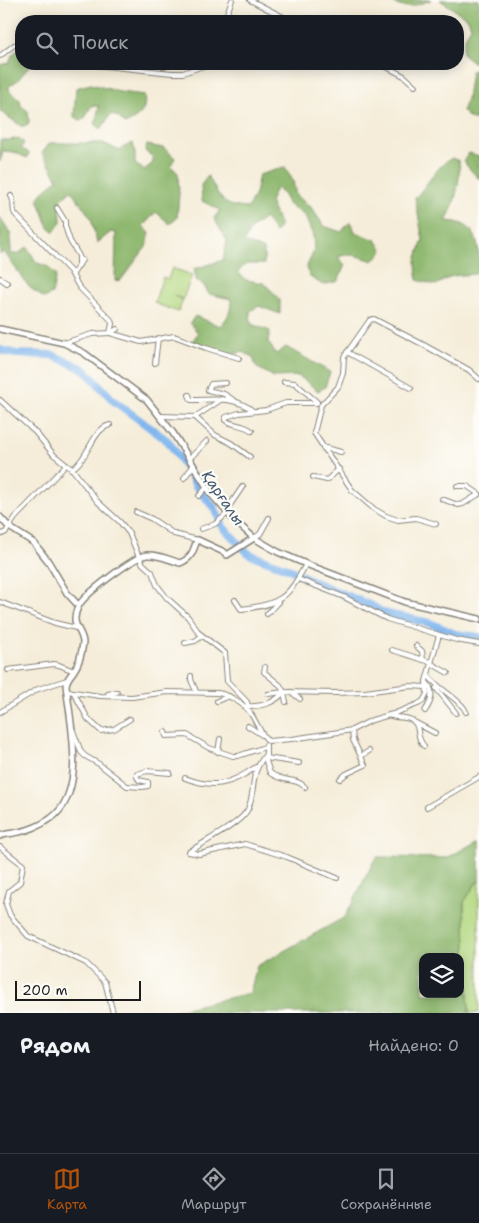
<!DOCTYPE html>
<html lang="ru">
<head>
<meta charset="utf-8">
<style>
  :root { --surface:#171b24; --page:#20242c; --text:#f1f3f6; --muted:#9ea1a6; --line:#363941; --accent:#b45309 }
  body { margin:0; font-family:"Shantell Sans",sans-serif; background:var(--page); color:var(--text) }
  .controls { position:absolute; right:15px; bottom:15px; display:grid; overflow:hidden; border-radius:10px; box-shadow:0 2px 12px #0003 }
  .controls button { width:45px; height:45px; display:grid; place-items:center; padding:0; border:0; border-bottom:1px solid var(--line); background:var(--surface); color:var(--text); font:25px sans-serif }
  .scale { position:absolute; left:15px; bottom:12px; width:126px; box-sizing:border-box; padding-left:5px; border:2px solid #1c1c1c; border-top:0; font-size:14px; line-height:18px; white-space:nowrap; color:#1c1c1c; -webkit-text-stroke:4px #fdfcf7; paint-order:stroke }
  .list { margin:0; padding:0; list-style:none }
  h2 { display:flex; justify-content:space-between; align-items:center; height:65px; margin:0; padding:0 20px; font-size:21px }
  h2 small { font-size:16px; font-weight:400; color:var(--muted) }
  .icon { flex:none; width:28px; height:28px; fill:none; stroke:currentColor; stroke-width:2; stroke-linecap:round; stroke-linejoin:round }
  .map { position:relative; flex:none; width:479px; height:1013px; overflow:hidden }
  .search { position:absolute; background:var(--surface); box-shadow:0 2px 12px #0003; left:15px; right:15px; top:15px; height:55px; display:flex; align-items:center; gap:12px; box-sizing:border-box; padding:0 18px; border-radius:20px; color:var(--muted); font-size:19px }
  .sheet { height:140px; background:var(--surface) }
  nav { display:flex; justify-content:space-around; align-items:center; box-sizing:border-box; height:70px; border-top:1px solid var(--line); background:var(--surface); font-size:14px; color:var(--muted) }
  nav a { display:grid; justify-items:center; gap:2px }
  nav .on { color:var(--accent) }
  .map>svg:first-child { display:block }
  .green { fill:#b4d881; stroke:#687a4e }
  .forest { fill:#8fb86f; stroke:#566a46; fill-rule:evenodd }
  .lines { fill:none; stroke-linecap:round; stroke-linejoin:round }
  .river { stroke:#7fb5ee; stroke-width:8 }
  .minor-casing { stroke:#88847a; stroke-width:6 }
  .tertiary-casing { stroke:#88847a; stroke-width:8 }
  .minor { stroke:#fff; stroke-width:4 }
  .tertiary { stroke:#fff; stroke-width:5 }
  .labels { text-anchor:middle; stroke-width:4.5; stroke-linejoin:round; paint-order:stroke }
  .water-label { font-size:15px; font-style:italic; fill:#445970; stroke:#fdfcf7 }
</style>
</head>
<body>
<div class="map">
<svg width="479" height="1013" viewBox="0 0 479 1013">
  <rect width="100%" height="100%" fill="#fdfcf7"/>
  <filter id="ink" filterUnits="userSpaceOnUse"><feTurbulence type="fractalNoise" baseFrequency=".02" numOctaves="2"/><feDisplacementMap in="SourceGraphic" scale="10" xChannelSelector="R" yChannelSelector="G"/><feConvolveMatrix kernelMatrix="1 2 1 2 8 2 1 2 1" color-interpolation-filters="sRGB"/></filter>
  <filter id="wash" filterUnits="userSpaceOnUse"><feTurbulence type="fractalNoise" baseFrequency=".0096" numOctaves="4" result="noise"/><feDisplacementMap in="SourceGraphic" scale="20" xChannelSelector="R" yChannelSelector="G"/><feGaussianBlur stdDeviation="1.12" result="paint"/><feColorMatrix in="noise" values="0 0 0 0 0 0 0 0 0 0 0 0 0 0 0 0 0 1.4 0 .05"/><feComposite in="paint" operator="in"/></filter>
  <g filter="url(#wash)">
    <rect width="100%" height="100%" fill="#f5edd9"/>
    <g class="green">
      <path d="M 172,268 L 192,275 L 183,299 L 174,296 L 183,300 L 178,312 L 154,303 L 163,277 L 168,279 Z"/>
      <path d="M 477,882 L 479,882 L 479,1013 L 469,1013 L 464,902 Z"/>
    </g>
    <g class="forest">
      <path d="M 391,0 L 431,0 C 418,4 401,13 391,0 Z"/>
      <path d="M 440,0 L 479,0 L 479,62 L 473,62 L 463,54 C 462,44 465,36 471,27 L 468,19 Z"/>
      <path d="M 20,48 L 21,64 L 39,64 L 30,65 L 18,80 L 9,86 L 9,90 L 20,100 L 21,106 L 28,111 L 29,122 L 27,126 L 21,126 L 0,111 L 0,65 L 9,63 L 12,55 Z"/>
      <path d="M 479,70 L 479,121 L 469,118 L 462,111 L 467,99 L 471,71 Z"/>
      <path d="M 91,84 L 120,92 L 144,95 C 147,112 139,117 125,124 L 118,117 L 111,114 L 101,129 L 95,125 L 99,106 L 91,106 L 85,118 L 81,120 L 74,117 L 76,88 Z"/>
      <path d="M 19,138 L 24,143 L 21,148 L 29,153 L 27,158 L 14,152 L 3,151 L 0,162 L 0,140 L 9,140 Z"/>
      <path d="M 50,143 L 103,143 L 118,150 L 133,143 L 135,153 L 135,164 L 144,170 L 153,163 L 153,157 L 145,151 L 147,145 L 164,148 L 175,158 L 171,166 L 178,173 L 179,194 L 177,218 L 170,224 L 156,212 L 143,226 L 150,233 L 146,247 L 121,280 L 115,281 L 116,233 L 111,232 L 97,243 L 91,218 L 71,190 L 60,200 L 61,222 L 54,232 L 49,228 L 38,199 L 46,189 L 58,179 L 42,153 Z"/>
      <path d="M 469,153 L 479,156 L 479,179 L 467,166 L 464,160 Z"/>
      <path d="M 452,158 L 459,161 C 461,180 455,205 446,221 C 479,222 479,244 479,272 L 475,274 L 452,276 L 436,285 L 417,280 L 416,260 L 423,240 L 415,198 C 428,185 436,166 452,158 Z"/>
      <path d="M 285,167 L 293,181 L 296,196 L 310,206 L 324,226 L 341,232 L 350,222 L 356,233 L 376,240 L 383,250 L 373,261 C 361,257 351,252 338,257 L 345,265 L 338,281 L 323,285 L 310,277 L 306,268 L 314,251 L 313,236 L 305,216 L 288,204 L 284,195 L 276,188 L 270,202 L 280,225 L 275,233 L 265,218 L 251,228 L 244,242 L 264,250 L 264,264 L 246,264 L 238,272 L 246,280 L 264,283 L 280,300 L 280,314 L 259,306 L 250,311 L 251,324 L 270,331 L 268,342 L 276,354 L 286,347 L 330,372 L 325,387 L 318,391 L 299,376 L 274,377 L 256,367 L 253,357 L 243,352 L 229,355 L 192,342 L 198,333 L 190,323 L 195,316 L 220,326 C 229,317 231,311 231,299 L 209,294 L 203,284 L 197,282 L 194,269 L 223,260 L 227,241 L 214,218 L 220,210 L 202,201 L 201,185 L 208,176 C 221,198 221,207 248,208 L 255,194 L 259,175 Z"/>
      <path d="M 0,217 L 11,234 L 11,254 L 18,254 L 27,247 L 37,263 L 47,266 L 56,275 L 52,294 L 44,298 L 29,287 L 4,252 L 0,254 Z"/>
      <path d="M 479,840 L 479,882 L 476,883 L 464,902 L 469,1013 L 414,1013 L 387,1011 L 384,1013 L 164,1013 L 250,993 L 257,966 L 345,917 L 376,857 L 447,858 ZM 423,957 L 460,957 L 460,994 L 423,994 Z"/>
    </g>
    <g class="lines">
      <path class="river" d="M 0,350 L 16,354 L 52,355 L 84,369 L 114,401 L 168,441 L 190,474 L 196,486 L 215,509 L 223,527 L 249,554 L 287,568 L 319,584 L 374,607 L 383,613 L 430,623 L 455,634 L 479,637"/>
    </g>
  </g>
  <g filter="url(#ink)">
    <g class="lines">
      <g class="minor-casing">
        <g id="minor">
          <path d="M 250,0 L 291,21"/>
          <path d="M 224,21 L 232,0"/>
          <path d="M 0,56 L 14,45 L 21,44"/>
          <path d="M 85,64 L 172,73 L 183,73 L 209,64"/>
          <path d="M 321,64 C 330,69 343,66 353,64"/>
          <path d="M 381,64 L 404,76 L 415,86"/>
          <path d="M 11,196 C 16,202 11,208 15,214 L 70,271 L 79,287 L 111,320 L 112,324 L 110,333 L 92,334 L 64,343"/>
          <path d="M 57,208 L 65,221 L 65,226 L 70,241 L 79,256 L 79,265"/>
          <path d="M 73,274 L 82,260"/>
          <path d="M 0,278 L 7,283"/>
          <path d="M 110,333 L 141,342 L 174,336 L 206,348 L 239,358"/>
          <path d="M 110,333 L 117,329"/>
          <path d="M 347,352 L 411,388"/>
          <path d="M 155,363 L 158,338"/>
          <path d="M 284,382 L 295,383 L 317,402"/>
          <path d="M 226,383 L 211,384 L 208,390 L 224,394 L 235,401"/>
          <path d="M 189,395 L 191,400 L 194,400 C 214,400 236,396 253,411"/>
          <path d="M 0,400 L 35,432 L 54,455 L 73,470 L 97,501 L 120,522 L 129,533 L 139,557 L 143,564 L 152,572 L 157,585 L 167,598 L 188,617 L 199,633 L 225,653 L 227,681 L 247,702 L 248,706 L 246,707"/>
          <path d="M 161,416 L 195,417 L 215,435 L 231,443 L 250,457"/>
          <path d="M 195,417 L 222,399"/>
          <path d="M 252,431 C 244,424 233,426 225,420 L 226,417 L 239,413 L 266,410 L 286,403 L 317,403"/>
          <path d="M 323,448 L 326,448 L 341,452"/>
          <path d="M 190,458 L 207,441"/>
          <path d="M 71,469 C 88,461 92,429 110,425"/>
          <path d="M 313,477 L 327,480 L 339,469"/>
          <path d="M 184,478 L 194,465"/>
          <path d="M 457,486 L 467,486 L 479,494"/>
          <path d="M 199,496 L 207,487"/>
          <path d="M 442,499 L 458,505 L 463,504 L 479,494"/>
          <path d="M 226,511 L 243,486"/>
          <path d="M 136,512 L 152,519 L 174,534 L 198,540"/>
          <path d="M 436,524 L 416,518 L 398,520 L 386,516 L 374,509 L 352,490 L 314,433 L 321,405 L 338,387 L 343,373 L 344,357 L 370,320 L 374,319 L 422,344 L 469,370 L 479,379"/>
          <path d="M 201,529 L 215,524 L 228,513"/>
          <path d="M 0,535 L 6,532 L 15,518 L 66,465"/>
          <path d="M 254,538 L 260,534 L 269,518"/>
          <path d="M 298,579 L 344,597 L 387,619 L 456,640 L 479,644"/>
          <path d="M 235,600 L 241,609 C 280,605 288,598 306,564"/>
          <path d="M 0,602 L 55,623 L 76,628"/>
          <path d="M 267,614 L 278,602"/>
          <path d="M 185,643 L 195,641 L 202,636"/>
          <path d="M 416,646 L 422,651 L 423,660"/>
          <path d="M 392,650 L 427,661 L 448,673"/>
          <path d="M 8,670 L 54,664 L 59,665 L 74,671"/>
          <path d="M 428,675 C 436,688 463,701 466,712"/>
          <path d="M 191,676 C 190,682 195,686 196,692"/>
          <path d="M 436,688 L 456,713"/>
          <path d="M 67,691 L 100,696 L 132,697 L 167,692 L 218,693 C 229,695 245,704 251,714 C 257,723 260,733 268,741 L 292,739 L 352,730 L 372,720 L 393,714 L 418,704 L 423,701 L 427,694 L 426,681 L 439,635"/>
          <path d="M 284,692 L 286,702"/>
          <path d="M 291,692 L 300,699"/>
          <path d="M 74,693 L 88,719 L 101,731 L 114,729 L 130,719"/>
          <path d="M 108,694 L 117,692"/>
          <path d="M 268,694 L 284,692 L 335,693 L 365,692 L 410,686 L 426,687"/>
          <path d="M 217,701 L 229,696"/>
          <path d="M 248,706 C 261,707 275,703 284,692 L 280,685 L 264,672 L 265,667"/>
          <path d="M 425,711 C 432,701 435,691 426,682"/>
          <path d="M 0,712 L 38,689 L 67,680"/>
          <path d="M 389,715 C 397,719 407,716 413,721 C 421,726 415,737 424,746"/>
          <path d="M 416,723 L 435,733"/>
          <path d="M 248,726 L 262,735"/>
          <path d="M 72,728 L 81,752 L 85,756 L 99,764 L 127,786 L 142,787 L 148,786 L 148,782 L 139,780 L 137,777 L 137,774 L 147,771 L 170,773"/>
          <path d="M 165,732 L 166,736 L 187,735 L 209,748 L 233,756 L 238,756 L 265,747"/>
          <path d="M 266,745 L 266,761 L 270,773 C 284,783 295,777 305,787"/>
          <path d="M 218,752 L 220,739"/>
          <path d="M 361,756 L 369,751"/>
          <path d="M 266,758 L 299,763"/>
          <path d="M 185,778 C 214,789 230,785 256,767"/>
          <path d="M 340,779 L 346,774 L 365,765 L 353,740 L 352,730"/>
          <path d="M 427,807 L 479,777"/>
          <path d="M 0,847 L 23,865 L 20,882 L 9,891 L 6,904 L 10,915 L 28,936 L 86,963 L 105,982 L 113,1013"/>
          <path d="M 189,852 L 199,854 L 245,844 L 287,857 L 337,878"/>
          <path d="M 189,852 C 203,842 241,824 248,809 C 257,787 248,777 266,754"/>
        </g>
      </g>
      <g class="tertiary-casing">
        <g id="tertiary">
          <path d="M 0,329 L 64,343 L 84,353 L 147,400 L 173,433 L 212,495 L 235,521 L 254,538 L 278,552 L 306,564 L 405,602 L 479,619"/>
          <path d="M 0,517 L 9,527 L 34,543 L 48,561 L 67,593 L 78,605"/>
          <path d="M 198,540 L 224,552 L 227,555 L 254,538"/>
          <path d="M 0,836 C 6,833 12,834 19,832 C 29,830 41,825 50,819 C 88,793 70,723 66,685 C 67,679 70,676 73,672 C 79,664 82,652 83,643 C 83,630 69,626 78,607 C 83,595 135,556 147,555 C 159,554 169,560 180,563 C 192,558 193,551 197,540"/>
        </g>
      </g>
      <use href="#minor" class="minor"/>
      <use href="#tertiary" class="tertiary"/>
    </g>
  </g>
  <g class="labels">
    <g class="water-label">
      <text transform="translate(223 498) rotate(56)" y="5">Қарғалы</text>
    </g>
  </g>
</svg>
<div class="controls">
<button><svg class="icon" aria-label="layers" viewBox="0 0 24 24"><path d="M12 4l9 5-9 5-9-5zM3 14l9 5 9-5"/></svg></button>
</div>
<div class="scale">200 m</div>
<div class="search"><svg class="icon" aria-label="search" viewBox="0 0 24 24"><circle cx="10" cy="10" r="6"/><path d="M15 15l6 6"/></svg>Поиск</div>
</div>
<section class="sheet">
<h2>Рядом<small>Найдено: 0</small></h2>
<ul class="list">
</ul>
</section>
<nav>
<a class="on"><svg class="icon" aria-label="map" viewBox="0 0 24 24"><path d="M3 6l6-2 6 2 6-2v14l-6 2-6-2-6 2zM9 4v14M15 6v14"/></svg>Карта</a>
<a><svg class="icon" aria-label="directions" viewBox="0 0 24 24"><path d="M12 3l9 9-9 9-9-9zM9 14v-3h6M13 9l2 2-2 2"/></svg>Маршрут</a>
<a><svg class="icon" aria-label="saved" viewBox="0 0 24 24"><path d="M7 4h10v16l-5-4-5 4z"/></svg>Сохранённые</a>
</nav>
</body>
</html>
